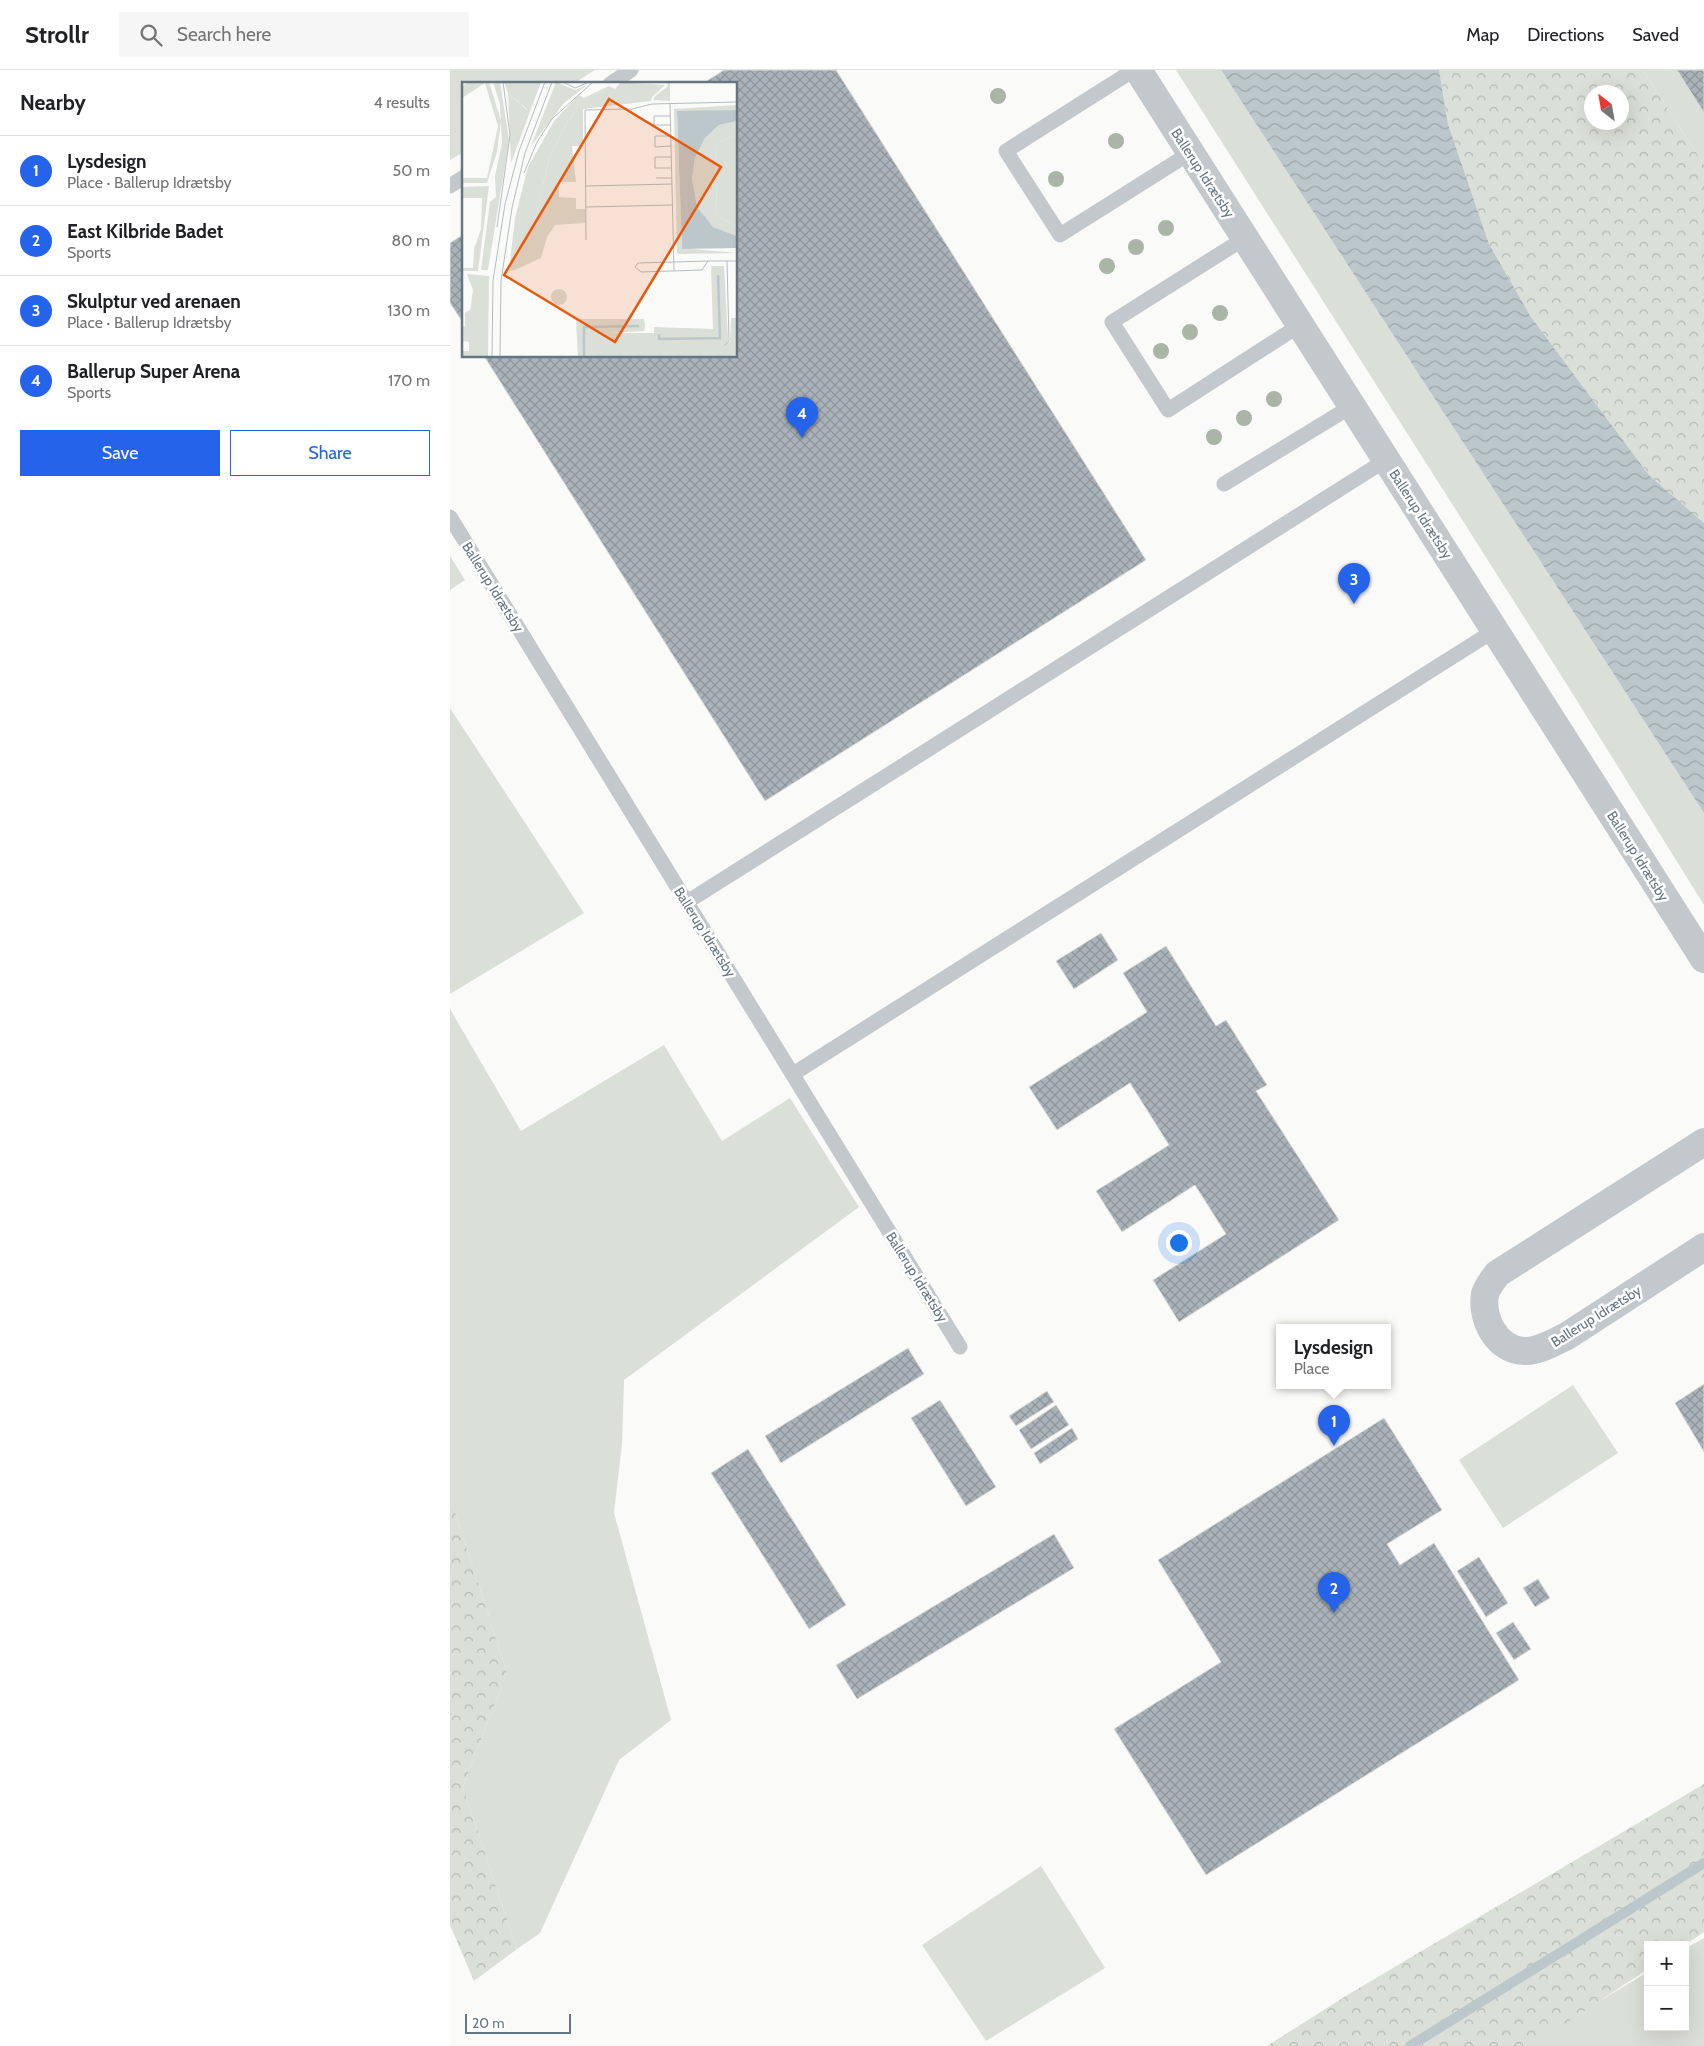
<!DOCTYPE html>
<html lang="en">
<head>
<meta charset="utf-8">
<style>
  :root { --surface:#fff; --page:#f6f6f6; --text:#202124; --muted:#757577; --line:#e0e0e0; --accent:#2563eb }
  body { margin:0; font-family:Cabin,sans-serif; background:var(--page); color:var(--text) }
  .controls { position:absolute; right:15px; bottom:15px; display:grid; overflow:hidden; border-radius:0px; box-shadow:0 5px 20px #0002 }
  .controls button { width:45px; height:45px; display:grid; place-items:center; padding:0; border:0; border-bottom:1px solid var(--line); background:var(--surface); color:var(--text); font:25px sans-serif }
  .compass { position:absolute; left:1134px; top:15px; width:45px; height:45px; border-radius:50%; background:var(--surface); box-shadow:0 5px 20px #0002; rotate:329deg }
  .scale { position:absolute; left:15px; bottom:12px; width:106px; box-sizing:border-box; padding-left:5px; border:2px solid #657683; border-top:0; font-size:14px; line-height:18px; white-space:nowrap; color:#657683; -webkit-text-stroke:4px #fff; paint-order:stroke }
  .you { position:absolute; left:728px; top:1172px; width:18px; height:18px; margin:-12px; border:4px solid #fff; border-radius:50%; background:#1a73e8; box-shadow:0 0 0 8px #1a73e833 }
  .badge { display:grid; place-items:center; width:32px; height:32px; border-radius:50%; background:var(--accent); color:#fff; font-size:16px; font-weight:700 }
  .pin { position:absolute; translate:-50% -41px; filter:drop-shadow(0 1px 2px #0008) }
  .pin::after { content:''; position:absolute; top:26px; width:18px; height:15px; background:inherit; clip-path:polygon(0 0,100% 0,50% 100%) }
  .popup { position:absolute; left:826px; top:1254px; width:115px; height:65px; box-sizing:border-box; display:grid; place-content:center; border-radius:0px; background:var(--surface); filter:drop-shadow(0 1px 4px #0005); font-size:16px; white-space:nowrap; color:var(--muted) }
  .popup b { font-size:19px; color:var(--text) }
  .popup::after { content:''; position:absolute; left:50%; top:100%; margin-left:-10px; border:10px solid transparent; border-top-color:var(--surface) }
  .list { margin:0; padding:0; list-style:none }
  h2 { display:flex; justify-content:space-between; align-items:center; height:65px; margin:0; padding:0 20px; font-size:21px }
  h2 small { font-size:16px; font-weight:400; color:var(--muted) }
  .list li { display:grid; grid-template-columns:32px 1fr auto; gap:15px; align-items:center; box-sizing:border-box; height:70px; padding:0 20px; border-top:1px solid var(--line) }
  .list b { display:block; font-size:19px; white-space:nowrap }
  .list p { margin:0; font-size:16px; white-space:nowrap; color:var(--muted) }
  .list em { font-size:16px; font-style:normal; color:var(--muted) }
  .actions { display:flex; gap:10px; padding:15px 20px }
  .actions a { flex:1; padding:11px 0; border:1px solid var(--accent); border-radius:0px; text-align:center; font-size:18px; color:var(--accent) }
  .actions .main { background:var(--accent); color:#fff }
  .icon { flex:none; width:28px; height:28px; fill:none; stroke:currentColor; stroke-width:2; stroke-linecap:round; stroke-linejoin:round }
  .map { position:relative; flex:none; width:1254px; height:1976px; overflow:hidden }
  header { display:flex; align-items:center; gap:30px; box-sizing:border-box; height:70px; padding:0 25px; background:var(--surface); border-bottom:1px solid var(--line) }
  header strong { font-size:24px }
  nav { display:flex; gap:28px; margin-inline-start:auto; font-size:18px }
  .search { width:350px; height:45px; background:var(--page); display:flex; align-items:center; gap:12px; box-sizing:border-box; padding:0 18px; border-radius:0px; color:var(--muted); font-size:19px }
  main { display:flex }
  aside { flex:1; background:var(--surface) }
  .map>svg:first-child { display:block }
  .green { fill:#dadfd7 }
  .forest { fill:url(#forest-crowns); fill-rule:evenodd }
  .water { fill:url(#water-waves) }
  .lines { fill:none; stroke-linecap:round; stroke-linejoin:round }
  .stream { stroke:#bbc7cb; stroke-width:10 }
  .building { fill:url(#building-cross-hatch); stroke:#dcdcda }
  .service { stroke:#c3c8cc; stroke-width:15 }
  .minor { stroke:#c3c8cc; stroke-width:28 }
  .tree { fill:#aab4a7 }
  .labels { text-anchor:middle; stroke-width:5; stroke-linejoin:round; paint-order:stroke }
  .street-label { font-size:14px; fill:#657683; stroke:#fff }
  .inset-river { fill:none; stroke:#bbc7cb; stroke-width:2.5 }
  .inset-road { fill:none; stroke:#b5bdc2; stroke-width:1 }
  .view { fill:#e8590c; fill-opacity:0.15; stroke:#e8590c; stroke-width:2.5 }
  .inset-edge { fill:none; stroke:#657683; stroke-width:2.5 }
</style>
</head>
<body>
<header>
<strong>Strollr</strong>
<div class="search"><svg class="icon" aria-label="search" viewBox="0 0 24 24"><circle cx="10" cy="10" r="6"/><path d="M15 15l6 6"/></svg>Search here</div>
<nav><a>Map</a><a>Directions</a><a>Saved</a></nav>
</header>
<main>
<aside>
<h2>Nearby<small>4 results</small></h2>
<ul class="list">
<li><span class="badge">1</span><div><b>Lysdesign</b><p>Place · Ballerup Idrætsby</p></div><em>50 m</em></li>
<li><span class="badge">2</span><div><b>East Kilbride Badet</b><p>Sports</p></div><em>80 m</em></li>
<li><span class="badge">3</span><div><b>Skulptur ved arenaen</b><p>Place · Ballerup Idrætsby</p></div><em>130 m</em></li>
<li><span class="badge">4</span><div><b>Ballerup Super Arena</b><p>Sports</p></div><em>170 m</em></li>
</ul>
<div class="actions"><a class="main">Save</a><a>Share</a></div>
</aside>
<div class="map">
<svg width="1254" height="1976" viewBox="0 0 1254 1976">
  <defs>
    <pattern id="forest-crowns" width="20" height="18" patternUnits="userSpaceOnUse" patternTransform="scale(1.25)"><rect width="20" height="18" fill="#dadfd7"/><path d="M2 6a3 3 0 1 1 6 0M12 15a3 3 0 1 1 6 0" fill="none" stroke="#b4b9b4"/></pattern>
    <pattern id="water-waves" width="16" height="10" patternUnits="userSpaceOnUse" patternTransform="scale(1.25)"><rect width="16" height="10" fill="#bbc7cb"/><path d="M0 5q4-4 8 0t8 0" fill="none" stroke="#9ca6aa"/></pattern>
    <pattern id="building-cross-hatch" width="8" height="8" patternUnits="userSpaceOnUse" patternTransform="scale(1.25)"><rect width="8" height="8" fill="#aab3b9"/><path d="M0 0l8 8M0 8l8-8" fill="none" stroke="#8e969c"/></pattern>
  </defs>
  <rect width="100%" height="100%" fill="#fafaf8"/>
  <g class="green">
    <path d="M 0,0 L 145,0 L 123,14 L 14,14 L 14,82 L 0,90 Z"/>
    <path d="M 726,0 L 771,0 L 1254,743 L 1254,835 L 1109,602 Z"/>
    <path d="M 1193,0 L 1254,0 L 1254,95 Z"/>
    <path d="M 0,486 L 15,510 L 0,520 Z"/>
    <path d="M 0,638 L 134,843 L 0,924 Z"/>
    <path d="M 0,939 L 71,1061 L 214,975 L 272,1071 L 340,1028 L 409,1137 L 174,1310 L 172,1374 L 164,1443 L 221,1650 L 169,1690 L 90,1863 L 67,1879 L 13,1717 L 57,1602 L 0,1427 Z"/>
    <path d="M 1123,1315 L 1168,1383 L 1053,1458 L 1009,1390 Z"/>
    <path d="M 591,1796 L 655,1898 L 536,1971 L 472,1875 Z"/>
    <path d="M 1254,1868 L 1254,1976 L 1074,1976 L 1198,1902 L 1198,1957 L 1235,1957 L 1235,1879 Z"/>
  </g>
  <g class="forest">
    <path d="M 989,0 L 1193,0 L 1254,95 L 1254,453 L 1199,405 L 1081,247 L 1039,174 L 998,54 ZM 1142,22 L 1172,22 L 1172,52 L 1142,52 Z"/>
    <path d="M 0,1427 L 57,1602 L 13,1717 L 67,1879 L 24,1911 L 0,1855 Z"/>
    <path d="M 1254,1714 L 1254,1862 L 1235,1875 L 1198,1875 L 1198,1899 L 1081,1976 L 817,1976 L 899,1924 Z"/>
  </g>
  <path class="water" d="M 771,0 L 989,0 L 998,54 L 1039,174 L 1081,247 L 1199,405 L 1254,453 L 1254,743 Z"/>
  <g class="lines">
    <path class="stream" d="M 960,1976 L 1254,1793"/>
  </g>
  <g class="building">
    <path d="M 274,0 L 386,0 L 696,490 L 315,731 L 34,286 L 286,286 L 286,14 L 252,14 Z"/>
    <path d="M 1227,0 L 1254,0 L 1254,43 Z"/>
    <path d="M 14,164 L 14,254 L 0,233 L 0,173 Z"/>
    <path d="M 651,863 L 668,890 L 624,919 L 606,891 Z"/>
    <path d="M 716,876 L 766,956 L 776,950 L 817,1015 L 806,1021 L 889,1150 L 729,1252 L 703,1210 L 776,1164 L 745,1115 L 672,1162 L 646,1121 L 719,1075 L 680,1013 L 607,1060 L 579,1017 L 697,942 L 673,903 Z"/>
    <path d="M 458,1278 L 474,1304 L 331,1393 L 315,1366 Z"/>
    <path d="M 1254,1314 L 1254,1382 L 1225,1333 Z"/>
    <path d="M 597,1321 L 604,1332 L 566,1356 L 559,1346 Z"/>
    <path d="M 490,1330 L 546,1417 L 516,1436 L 461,1348 Z"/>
    <path d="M 606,1335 L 619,1355 L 581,1379 L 569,1360 Z"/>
    <path d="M 934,1348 L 992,1440 L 937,1474 L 950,1495 L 984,1473 L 1069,1610 L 756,1805 L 664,1659 L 771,1592 L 708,1490 Z"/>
    <path d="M 622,1358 L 628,1369 L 590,1394 L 584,1383 Z"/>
    <path d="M 298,1379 L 396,1535 L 359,1559 L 261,1403 Z"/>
    <path d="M 604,1464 L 624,1498 L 407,1629 L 386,1595 Z"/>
    <path d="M 1029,1487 L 1058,1533 L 1036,1547 L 1007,1501 Z"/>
    <path d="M 1088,1509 L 1100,1528 L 1085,1537 L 1073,1518 Z"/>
    <path d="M 1063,1552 L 1081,1579 L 1064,1590 L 1046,1563 Z"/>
  </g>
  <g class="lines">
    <g class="service">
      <path d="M 684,0 L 556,81 L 610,165 L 740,83"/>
      <path d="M 160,14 L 181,0"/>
      <path d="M 0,116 L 14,107"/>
      <path d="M 795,168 L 662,252 L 718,340 L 850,255"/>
      <path d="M 774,414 L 902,336"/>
      <path d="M 0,447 L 510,1277"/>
      <path d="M 237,832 L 936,390"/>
      <path d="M 343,1004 L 1045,560"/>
    </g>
    <g class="minor">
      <path d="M 688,0 L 1254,889"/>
      <path d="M 1254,1072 L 1047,1204 C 1043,1210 1037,1217 1035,1224 C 1031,1248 1046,1280 1074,1281 C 1088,1282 1104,1272 1117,1266 L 1254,1177"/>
    </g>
  </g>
  <g class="tree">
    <circle cx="548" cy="26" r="8"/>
    <circle cx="666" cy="71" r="8"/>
    <circle cx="606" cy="109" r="8"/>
    <circle cx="716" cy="158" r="8"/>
    <circle cx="686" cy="177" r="8"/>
    <circle cx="657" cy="196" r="8"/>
    <circle cx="770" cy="243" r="8"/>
    <circle cx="740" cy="262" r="8"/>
    <circle cx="711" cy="281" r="8"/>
    <circle cx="824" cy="329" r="8"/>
    <circle cx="794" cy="348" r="8"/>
    <circle cx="764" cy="367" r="8"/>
  </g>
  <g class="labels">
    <g class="street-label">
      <text transform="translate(753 103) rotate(57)" y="5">Ballerup Idrætsby</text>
      <text transform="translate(971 444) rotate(57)" y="5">Ballerup Idrætsby</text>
      <text transform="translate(43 517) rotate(58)" y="5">Ballerup Idrætsby</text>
      <text transform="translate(1188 786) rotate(58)" y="5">Ballerup Idrætsby</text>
      <text transform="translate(255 862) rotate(58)" y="5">Ballerup Idrætsby</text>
      <text transform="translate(467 1207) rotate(58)" y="5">Ballerup Idrætsby</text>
      <text transform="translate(1146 1246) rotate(-32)" y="5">Ballerup Idrætsby</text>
    </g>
  </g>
  <g transform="translate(12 12)">
    <rect width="275" height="275" fill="#fafaf8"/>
    <path d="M 76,0 L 79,0 L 49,81 L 46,11 L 65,28 ZM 94,0 L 113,8 L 125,3 L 102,21 L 69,64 ZM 159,0 L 203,3 L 190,15 L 189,19 L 121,27 L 121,64 L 110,64 L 114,100 L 97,100 L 97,115 L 114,116 L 114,127 L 123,127 L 123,141 L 93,143 L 85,155 L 79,176 L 53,188 L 57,171 L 71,146 L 88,73 L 105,41 L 122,16 L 147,4 L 153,7 ZM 206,0 L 208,0 L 208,19 L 191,18 L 193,14 L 205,5 ZM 275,23 L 275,28 L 215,30 L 220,166 L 275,171 L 215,172 L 212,27 ZM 275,53 L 275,145 L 255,133 L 253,66 L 258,59 ZM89 215a8 8 0 1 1 16 0a8 8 0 1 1-16 0ZM 9,227 L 9,269 L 7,269 L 7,260 L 0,259 L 0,244 L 3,244 L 3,231 ZM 269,236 L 275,236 L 275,275 L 130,275 L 129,251 L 192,251 L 192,262 L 268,260 Z" fill="#dadfd7"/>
    <path d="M 7,0 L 27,0 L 39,39 L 35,70 L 25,101 L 0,101 L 0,96 L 25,96 L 36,44 L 23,1 L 0,16 L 0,4 ZM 31,0 L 38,0 L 47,58 L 26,188 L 19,188 L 28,120 L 34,115 L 33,94 L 40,61 L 38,22 ZM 42,0 L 76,0 L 66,28 L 46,11 ZM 117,13 L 122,16 L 105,41 L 88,73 L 67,163 L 57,171 L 53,188 L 47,189 L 53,136 L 66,85 L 92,39 ZM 275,39 L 275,53 L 258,59 L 253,66 L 255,133 L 275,145 L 275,154 L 251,145 L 242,136 L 232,118 L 230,97 L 233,76 L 243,56 L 257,43 ZM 27,104 L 16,189 L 0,189 L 0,186 L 11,186 L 12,167 L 19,147 L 20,116 L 0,116 L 0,105 ZM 249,184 L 262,184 L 267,275 L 262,275 L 262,263 L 192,264 L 192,245 L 251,247 ZM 5,192 L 27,194 L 26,275 L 0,275 L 0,269 L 9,269 L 7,237 L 11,208 ZM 114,237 L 182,237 L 183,244 L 182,249 L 131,252 L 131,275 L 116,275 Z" fill="#dadfd7"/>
    <path d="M 275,28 L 275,39 L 257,43 L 243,56 L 233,76 L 230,97 L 235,125 L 251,145 L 275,154 L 275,166 L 220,167 L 215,29 Z" fill="#bbc7cb"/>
    <path class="inset-river" d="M 197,252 L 197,257 L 258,256 L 256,193M 122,275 L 122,245 L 177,244"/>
    <path class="inset-road" d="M 101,0 L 113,6 L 127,0M 208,22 L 212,189M 208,34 L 192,34 L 192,43 L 208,43M 209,54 L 193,54 L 193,65 L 209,64M 209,75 L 193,75 L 193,86 L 209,86M 62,91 L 75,60 L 90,37 L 131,0M 194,96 L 210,96M 124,104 L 210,102M 124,125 L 210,123M 35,145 L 48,53 L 41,0M 124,158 L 123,28 L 170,27 L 190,22 L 275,20M 246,179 L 240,188 L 179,190 L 173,185 L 176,181 L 212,180 L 246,179 L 275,179M 262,264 L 267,259 L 265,179M 30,275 L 31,199 L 43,122 L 57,69 L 83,0M 38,275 L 39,199 L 50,126 L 63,71 L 90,0"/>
    <path class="view" d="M 147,17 L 259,85 L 153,260 L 42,193 Z"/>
    <rect width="275" height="275" class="inset-edge"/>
  </g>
</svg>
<div class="controls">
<button>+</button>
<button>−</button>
</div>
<svg class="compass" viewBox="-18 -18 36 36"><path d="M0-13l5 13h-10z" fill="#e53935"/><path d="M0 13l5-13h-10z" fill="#757577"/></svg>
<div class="scale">20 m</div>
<div class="you"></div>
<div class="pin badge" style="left:884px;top:1376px">1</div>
<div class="popup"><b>Lysdesign</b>Place</div>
<div class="pin badge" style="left:884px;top:1543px">2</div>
<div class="pin badge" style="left:904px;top:534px">3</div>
<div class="pin badge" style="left:352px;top:368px">4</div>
</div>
</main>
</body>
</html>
